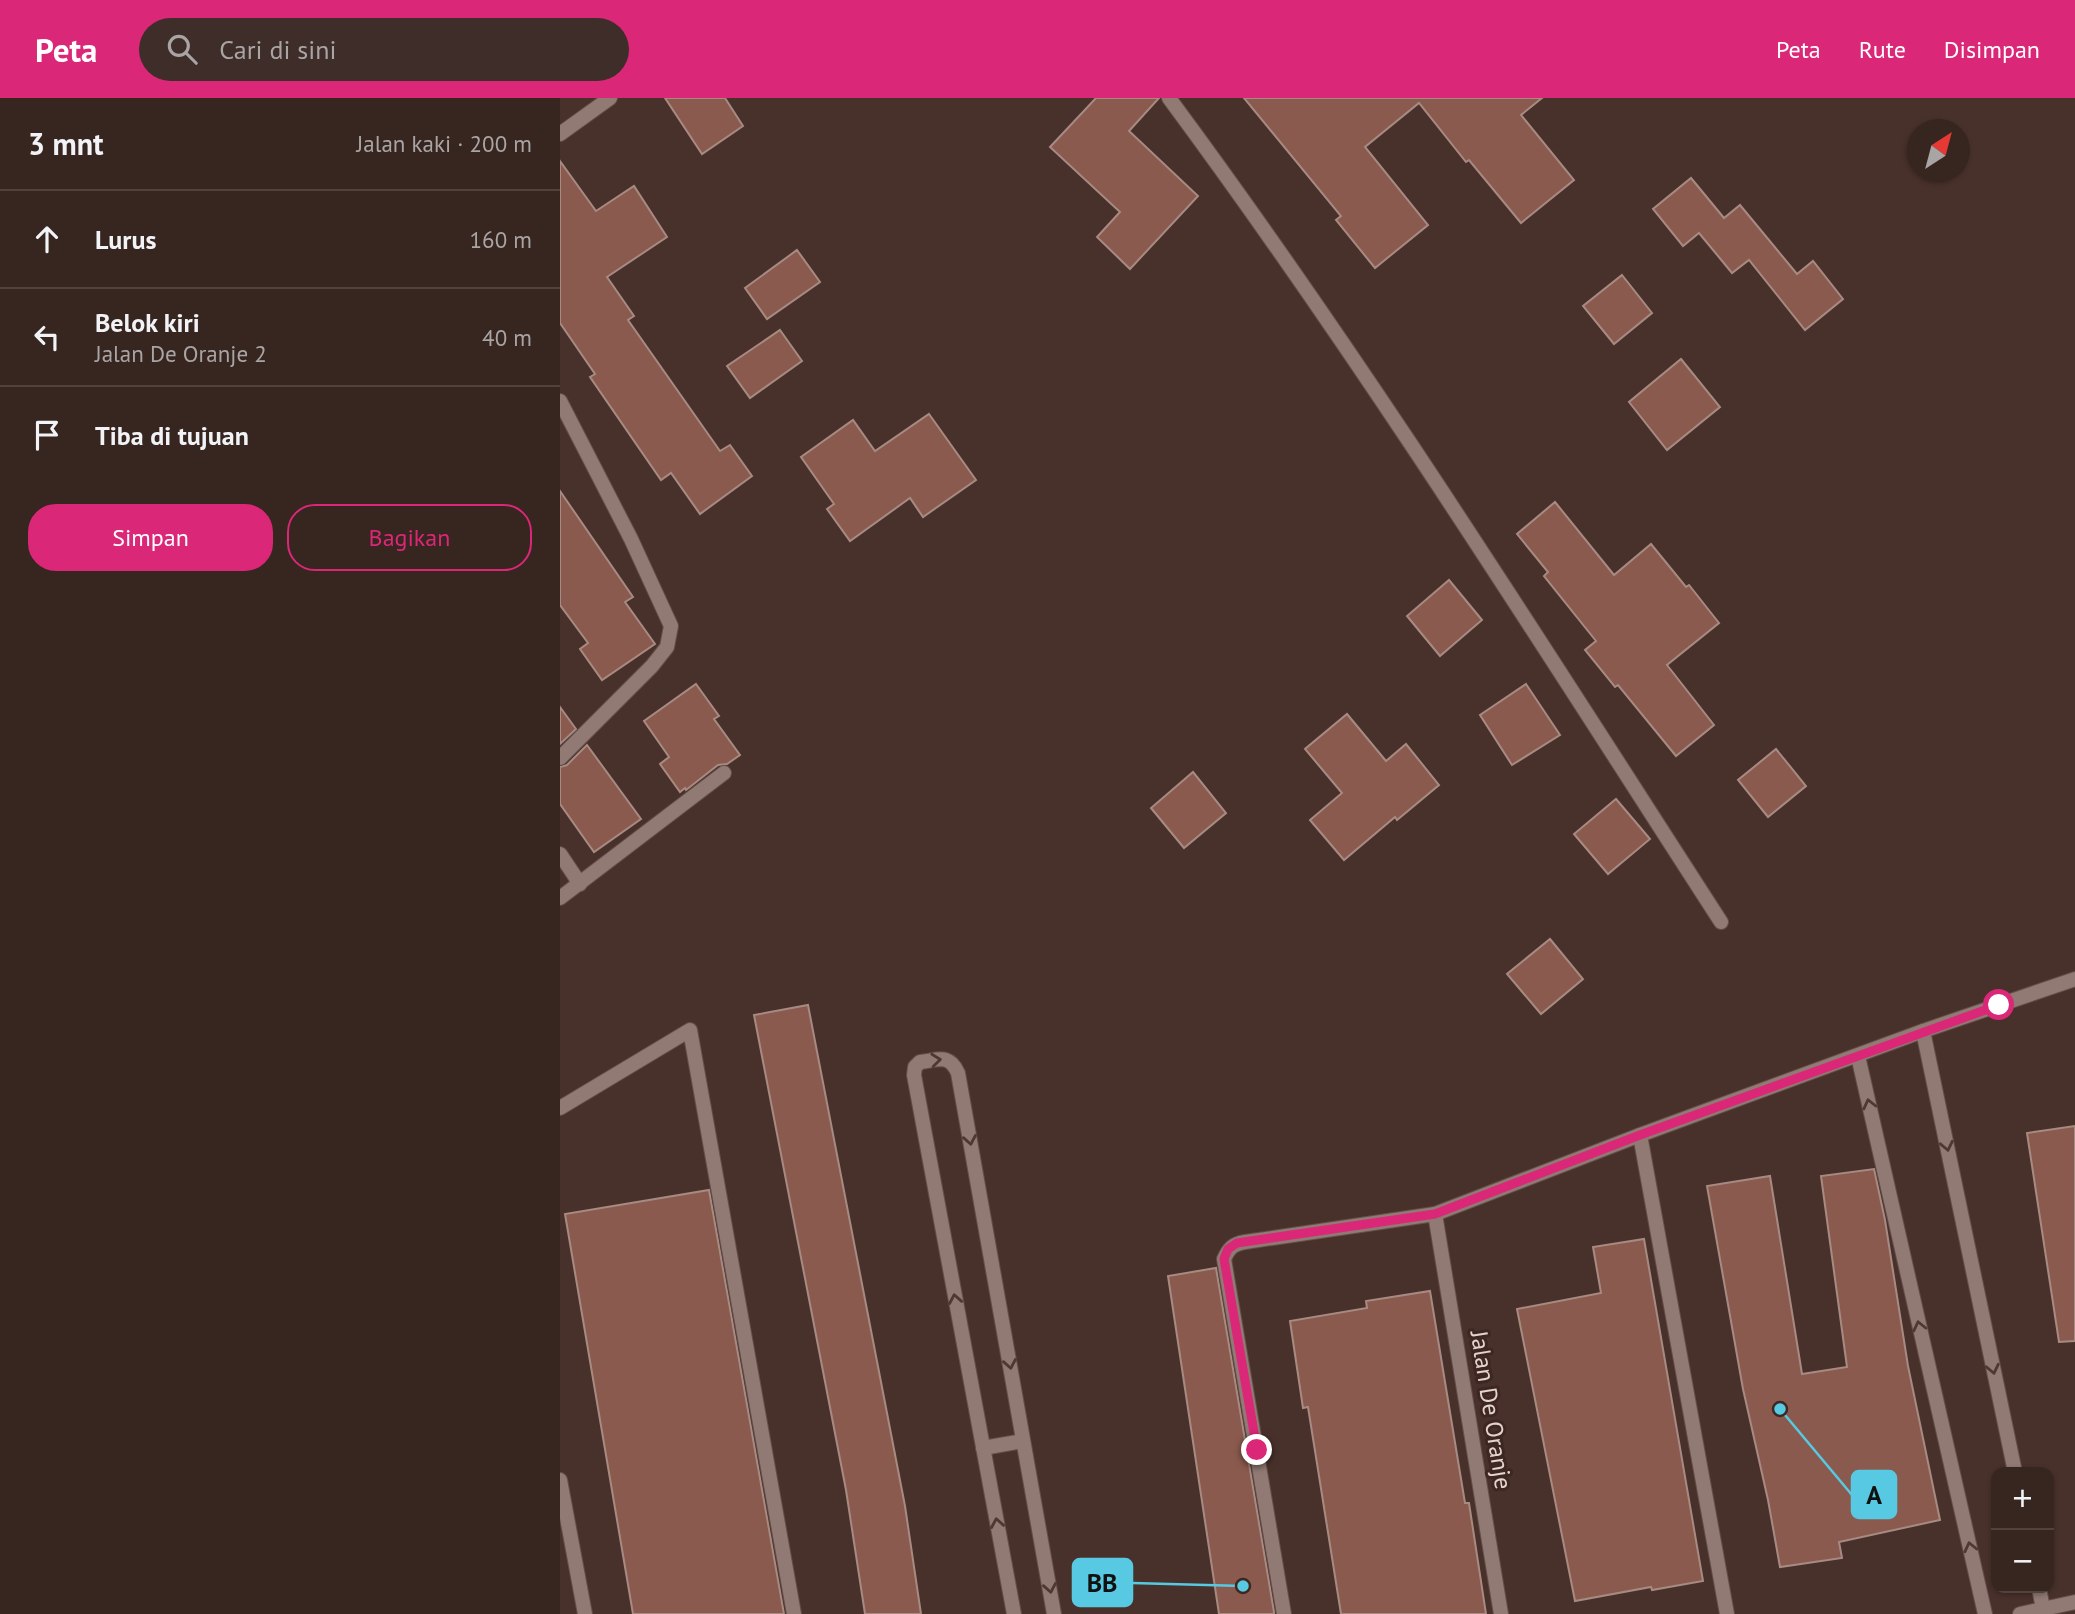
<!DOCTYPE html>
<html lang="id">
<head>
<meta charset="utf-8">
<style>
  :root { --surface:#372520; --page:#3e2d29; --text:#f1f3f6; --muted:#aaa5a5; --line:#51423e; --accent:#db2777 }
  body { margin:0; font-family:"PT Sans",sans-serif; background:var(--page); color:var(--text) }
  .controls { position:absolute; right:21px; bottom:21px; display:grid; overflow:hidden; border-radius:14px; box-shadow:0 2px 5px #0004 }
  .controls button { width:63px; height:63px; display:grid; place-items:center; padding:0; border:0; border-bottom:2px solid var(--line); background:var(--surface); color:var(--text); font:35px sans-serif }
  .compass { position:absolute; left:1347px; top:21px; width:63px; height:63px; border-radius:50%; background:var(--surface); box-shadow:0 2px 5px #0004; rotate:36deg }
  .stop { position:absolute; width:21px; height:21px; margin:-16px; border:5px solid #db2777; border-radius:50%; background:#fff }
  .stop.end { background:#db2777; border-color:#fff; box-shadow:0 2px 7px #0008 }
  .list { margin:0; padding:0; list-style:none }
  h2 { display:flex; justify-content:space-between; align-items:center; height:91px; margin:0; padding:0 28px; font-size:30px }
  h2 small { font-size:23px; font-weight:400; color:var(--muted) }
  .list li { display:grid; grid-template-columns:46px 1fr auto; gap:21px; align-items:center; box-sizing:border-box; height:98px; padding:0 28px; border-top:2px solid var(--line) }
  .list b { display:block; font-size:26px; white-space:nowrap }
  .list p { margin:0; font-size:23px; white-space:nowrap; color:var(--muted) }
  .list em { font-size:23px; font-style:normal; color:var(--muted) }
  .actions { display:flex; gap:14px; padding:21px 28px }
  .actions a { flex:1; padding:16px 0; border:2px solid var(--accent); border-radius:28px; text-align:center; font-size:24px; color:var(--accent) }
  .actions .main { background:var(--accent); color:#fff }
  .icon { flex:none; width:38px; height:38px; fill:none; stroke:currentColor; stroke-width:2; stroke-linecap:round; stroke-linejoin:round }
  .map { position:relative; flex:none; width:1515px; height:1516px; overflow:hidden }
  header { display:flex; align-items:center; gap:42px; box-sizing:border-box; height:98px; padding:0 35px; background:var(--accent); color:#fff }
  header strong { font-size:33px }
  nav { display:flex; gap:38px; margin-inline-start:auto; font-size:24px }
  .search { width:490px; height:63px; background:var(--page); display:flex; align-items:center; gap:18px; box-sizing:border-box; padding:0 24px; border-radius:38px; color:var(--muted); font-size:26px }
  main { display:flex }
  aside { flex:1; background:var(--surface) }
  .map>svg:first-child { display:block }
  .building { fill:#8b5a4e; stroke:#a78a82; stroke-width:2 }
  .lines { fill:none; stroke-linecap:round; stroke-linejoin:round }
  .minor-casing { stroke:#654e49; stroke-width:16 }
  .minor { stroke:#917a74; stroke-width:14 }
  .oneway { stroke:#4f3832 }
  .route { stroke:#db2777; stroke-width:9 }
  .labels { text-anchor:middle; stroke-width:6; stroke-linejoin:round; paint-order:stroke }
  .street-label { font-size:24px; fill:#e4d4d0; stroke:#3e2721 }
  .leader { fill:none; stroke:#57c9e2; stroke-width:2.5 }
  .callout-dot { fill:#57c9e2; stroke:#3e2721; stroke-width:2.5 }
  .callout { fill:#57c9e2; stroke:#57c9e2; stroke-width:2.5 }
  .callout-label { font-size:26px; text-anchor:middle; font-weight:bold; fill:#111 }
</style>
</head>
<body>
<header>
<strong>Peta</strong>
<div class="search"><svg class="icon" aria-label="search" viewBox="0 0 24 24"><circle cx="10" cy="10" r="6"/><path d="M15 15l6 6"/></svg>Cari di sini</div>
<nav><a>Peta</a><a>Rute</a><a>Disimpan</a></nav>
</header>
<main>
<aside>
<h2>3 mnt<small>Jalan kaki · 200 m</small></h2>
<ul class="list">
<li><svg class="icon" aria-label="ahead" viewBox="0 0 24 24"><path d="M12 20V5M6 11l6-6 6 6"/></svg><div><b>Lurus</b></div><em>160 m</em></li>
<li><svg class="icon" aria-label="left" viewBox="0 0 24 24"><path d="M17 20v-9H6M10 6l-5 5 5 5"/></svg><div><b>Belok kiri</b><p>Jalan De Oranje 2</p></div><em>40 m</em></li>
<li><svg class="icon" aria-label="arrive" viewBox="0 0 24 24"><path d="M6 21V4h12l-3 4 3 4H6"/></svg><div><b>Tiba di tujuan</b></div></li>
</ul>
<div class="actions"><a class="main">Simpan</a><a>Bagikan</a></div>
</aside>
<div class="map">
<svg width="1515" height="1516" viewBox="0 0 1515 1516">
  <rect width="100%" height="100%" fill="#49312b"/>
  <g class="building">
    <path d="M 105,0 L 165,0 L 183,28 L 142,56 Z"/>
    <path d="M 536,0 L 599,0 L 569,33 L 638,98 L 570,171 L 537,139 L 560,114 L 490,49 Z"/>
    <path d="M 684,0 L 982,0 L 961,17 L 1014,82 L 961,125 L 909,62 L 906,64 L 859,5 L 805,49 L 868,127 L 815,170 L 776,122 L 781,118 Z"/>
    <path d="M 0,63 L 36,113 L 74,88 L 107,139 L 47,179 L 74,218 L 68,222 L 160,353 L 170,347 L 192,378 L 140,416 L 111,375 L 101,382 L 30,279 L 35,276 L 0,225 Z"/>
    <path d="M 1131,80 L 1164,120 L 1180,107 L 1237,176 L 1253,163 L 1283,201 L 1245,232 L 1189,162 L 1172,175 L 1139,135 L 1123,148 L 1093,111 Z"/>
    <path d="M 237,152 L 260,184 L 207,221 L 185,190 Z"/>
    <path d="M 1062,177 L 1092,215 L 1054,246 L 1023,208 Z"/>
    <path d="M 220,232 L 242,263 L 190,300 L 167,268 Z"/>
    <path d="M 1121,261 L 1160,309 L 1107,352 L 1069,304 Z"/>
    <path d="M 369,316 L 416,382 L 363,419 L 350,400 L 290,443 L 267,411 L 274,406 L 241,359 L 293,322 L 315,353 Z"/>
    <path d="M 0,393 L 73,499 L 65,504 L 95,546 L 42,582 L 20,551 L 28,545 L 0,507 Z"/>
    <path d="M 995,404 L 1054,477 L 1091,446 L 1126,489 L 1129,487 L 1159,525 L 1107,567 L 1154,627 L 1116,658 L 1058,587 L 1055,589 L 1025,552 L 1036,543 L 984,478 L 988,474 L 957,436 Z"/>
    <path d="M 889,482 L 922,522 L 880,558 L 847,518 Z"/>
    <path d="M 136,586 L 159,618 L 154,621 L 180,657 L 167,666 L 158,667 L 126,692 L 125,690 L 120,694 L 100,666 L 109,659 L 84,623 Z"/>
    <path d="M 966,586 L 1000,637 L 952,667 L 920,617 Z"/>
    <path d="M 0,609 L 16,631 L 0,646 Z"/>
    <path d="M 787,616 L 826,663 L 846,646 L 879,687 L 837,722 L 835,719 L 784,762 L 750,722 L 782,695 L 745,651 Z"/>
    <path d="M 27,647 L 81,721 L 34,754 L 0,706 L 0,669 L 7,667 Z"/>
    <path d="M 1216,651 L 1246,688 L 1208,719 L 1178,682 Z"/>
    <path d="M 633,674 L 666,715 L 624,750 L 591,710 Z"/>
    <path d="M 1056,701 L 1090,741 L 1048,776 L 1014,736 Z"/>
    <path d="M 990,841 L 1023,881 L 981,916 L 947,876 Z"/>
    <path d="M 248,907 L 345,1408 L 361,1516 L 305,1516 L 286,1392 L 194,917 Z"/>
    <path d="M 1515,1028 L 1515,1243 L 1499,1244 L 1467,1035 Z"/>
    <path d="M 1314,1071 L 1325,1122 L 1348,1268 L 1380,1422 L 1279,1444 L 1282,1460 L 1220,1469 L 1208,1402 L 1183,1291 L 1147,1088 L 1210,1078 L 1242,1276 L 1287,1269 L 1261,1078 Z"/>
    <path d="M 149,1092 L 224,1516 L 73,1516 L 5,1116 Z"/>
    <path d="M 1084,1141 L 1143,1483 L 1092,1492 L 1091,1489 L 1015,1503 L 957,1211 L 1041,1195 L 1033,1149 Z"/>
    <path d="M 656,1170 L 714,1514 L 714,1516 L 659,1516 L 608,1178 Z"/>
    <path d="M 870,1193 L 905,1405 L 909,1405 L 926,1516 L 781,1516 L 748,1309 L 743,1310 L 730,1223 L 807,1210 L 806,1203 Z"/>
  </g>
  <g class="lines">
    <g class="minor-casing">
      <g id="minor">
        <path d="M 609,0 C 806,266 982,547 1161,824"/>
        <path d="M 0,36 L 50,0"/>
        <path d="M 0,303 L 71,441 L 111,528 L 107,549 L 92,568 L 0,660"/>
        <path d="M 0,756 L 20,786"/>
        <path d="M 0,800 L 164,675"/>
        <path d="M 1363,933 L 1455,1374"/>
        <path d="M 1298,958 L 1425,1516"/>
        <path d="M 0,1010 L 130,932 L 234,1516"/>
        <path d="M 1080,1037 L 1167,1516"/>
        <path d="M 875,1116 L 941,1516"/>
        <path d="M 423,1350 L 463,1343"/>
        <path d="M 0,1382 L 25,1516"/>
        <path d="M 1479,1490 L 1483,1511 L 1482,1516"/>
        <path d="M 454,1516 L 354,977 L 355,969 L 360,964 C 378,962 389,955 398,975 L 494,1516"/>
        <path d="M 724,1516 L 664,1161 C 669,1150 673,1146 685,1144 L 875,1116 L 1080,1037 L 1363,933 L 1515,881"/>
        <path d="M 1460,1516 L 1515,1504"/>
      </g>
    </g>
    <use href="#minor" class="minor"/>
  </g>
  <defs><path id="oneway-chevron" d="M-2-3.5L2.5 0L-2 3.5" fill="none" stroke-width="1.6" stroke-linecap="round" stroke-linejoin="round" transform="scale(1.75)"/></defs>
  <g class="oneway">
    <use href="#oneway-chevron" transform="translate(376 962) rotate(-6)"/>
    <use href="#oneway-chevron" transform="translate(1309 1006) rotate(-103)"/>
    <use href="#oneway-chevron" transform="translate(410 1042) rotate(80)"/>
    <use href="#oneway-chevron" transform="translate(1387 1048) rotate(78)"/>
    <use href="#oneway-chevron" transform="translate(395 1201) rotate(-100)"/>
    <use href="#oneway-chevron" transform="translate(1359 1228) rotate(-103)"/>
    <use href="#oneway-chevron" transform="translate(450 1266) rotate(80)"/>
    <use href="#oneway-chevron" transform="translate(1433 1271) rotate(78)"/>
    <use href="#oneway-chevron" transform="translate(437 1425) rotate(-100)"/>
    <use href="#oneway-chevron" transform="translate(1410 1449) rotate(-103)"/>
    <use href="#oneway-chevron" transform="translate(490 1490) rotate(80)"/>
  </g>
  <g class="lines">
    <path class="route" d="M 697,1352 L 664,1161 L 668,1151 L 677,1145 L 875,1116 L 1080,1037 L 1439,907"/>
  </g>
  <g class="labels">
    <g class="street-label">
      <text transform="translate(931 1312) rotate(81)" y="8">Jalan De Oranje</text>
    </g>
  </g>
  <path class="leader" d="M1220 1311L1292 1397M683 1488L572 1485"/>
  <g class="callout-dot">
    <circle cx="1220" cy="1311" r="7"/>
    <circle cx="683" cy="1488" r="7"/>
  </g>
  <g class="callout">
    <rect x="1292" y="1373" width="44" height="47" rx="7"/>
    <rect x="513" y="1461" width="59" height="47" rx="7"/>
  </g>
  <g class="callout-label">
    <text x="1314" y="1406">A</text>
    <text x="542" y="1494">BB</text>
  </g>
</svg>
<div class="controls">
<button>+</button>
<button>−</button>
</div>
<svg class="compass" viewBox="-18 -18 36 36"><path d="M0-13l5 13h-10z" fill="#e53935"/><path d="M0 13l5-13h-10z" fill="#aaa5a5"/></svg>
<div class="stop" style="left:1439px;top:907px"></div>
<div class="stop end" style="left:697px;top:1352px"></div>
</div>
</main>
</body>
</html>
